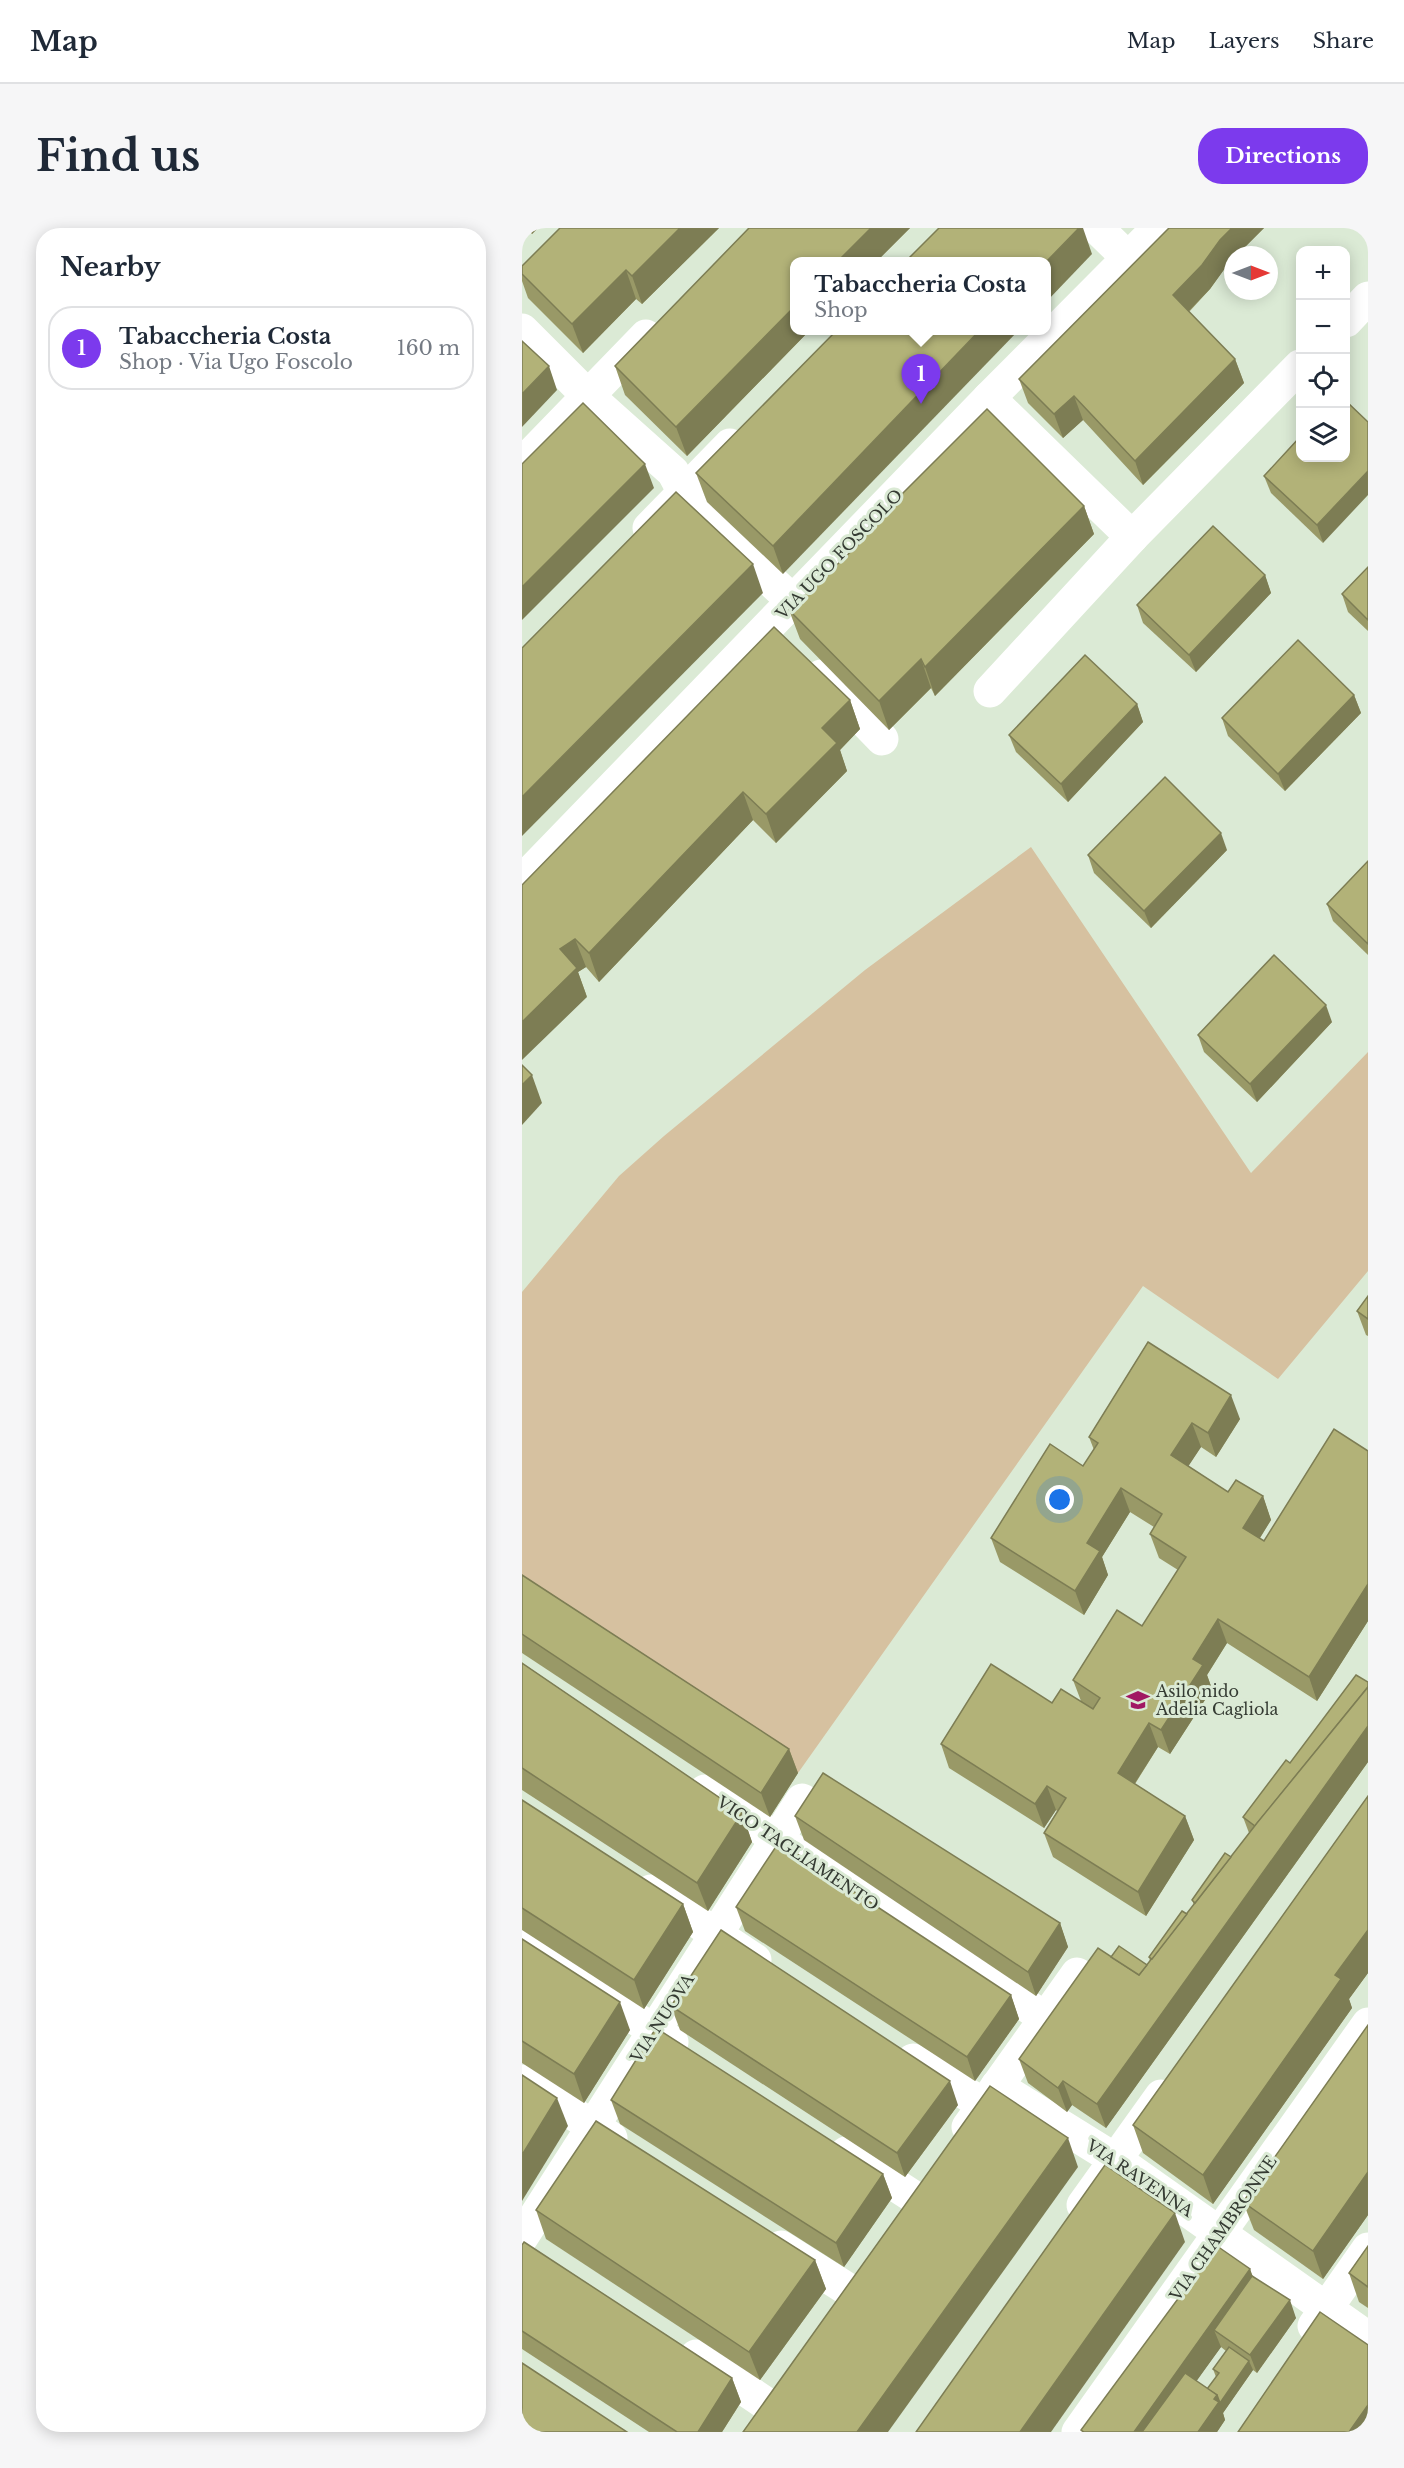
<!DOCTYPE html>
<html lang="en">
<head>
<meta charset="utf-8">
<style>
  :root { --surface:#fff; --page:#f6f6f7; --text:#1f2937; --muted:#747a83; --line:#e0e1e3; --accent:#7c3aed }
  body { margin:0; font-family:"Libre Baskerville",serif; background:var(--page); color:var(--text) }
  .controls { position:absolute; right:18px; top:18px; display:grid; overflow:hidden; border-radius:12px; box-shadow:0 3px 15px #0003 }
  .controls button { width:54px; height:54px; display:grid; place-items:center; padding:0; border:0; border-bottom:2px solid var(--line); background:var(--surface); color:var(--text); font:30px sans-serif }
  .compass { position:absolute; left:702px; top:18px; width:54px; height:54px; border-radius:50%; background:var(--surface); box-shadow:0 3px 15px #0003; rotate:90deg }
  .you { position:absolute; left:538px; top:1272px; width:21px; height:21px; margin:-15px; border:4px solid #fff; border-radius:50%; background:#1a73e8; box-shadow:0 0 0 9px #1a73e833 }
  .badge { display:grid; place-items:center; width:39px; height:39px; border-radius:50%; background:var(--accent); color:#fff; font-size:20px; font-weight:700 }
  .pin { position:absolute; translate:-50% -50px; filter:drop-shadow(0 2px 3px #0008) }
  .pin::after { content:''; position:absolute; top:32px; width:21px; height:18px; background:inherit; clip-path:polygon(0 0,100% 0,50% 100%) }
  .popup { position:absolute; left:268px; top:29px; width:261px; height:78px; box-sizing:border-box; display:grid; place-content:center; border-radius:12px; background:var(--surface); filter:drop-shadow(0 2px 4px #0005); font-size:20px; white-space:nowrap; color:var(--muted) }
  .popup b { font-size:22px; color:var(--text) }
  .popup::after { content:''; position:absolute; left:50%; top:100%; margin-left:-12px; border:12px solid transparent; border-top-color:var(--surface) }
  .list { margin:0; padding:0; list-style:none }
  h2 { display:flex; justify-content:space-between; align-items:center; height:78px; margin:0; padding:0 24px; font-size:26px }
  h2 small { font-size:20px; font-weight:400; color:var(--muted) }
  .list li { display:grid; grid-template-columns:39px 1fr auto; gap:18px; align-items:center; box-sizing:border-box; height:84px; margin:0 12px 12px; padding:0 12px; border:2px solid var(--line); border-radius:24px }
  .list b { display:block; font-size:22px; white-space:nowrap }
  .list p { margin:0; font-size:20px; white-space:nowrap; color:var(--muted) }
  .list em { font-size:20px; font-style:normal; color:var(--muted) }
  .icon { flex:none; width:33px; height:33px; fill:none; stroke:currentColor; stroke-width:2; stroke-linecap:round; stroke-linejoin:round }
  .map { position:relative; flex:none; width:846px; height:2204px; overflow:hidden; border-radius:24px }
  header { display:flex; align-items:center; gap:36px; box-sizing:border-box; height:84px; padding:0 30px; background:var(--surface); border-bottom:2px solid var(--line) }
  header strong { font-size:28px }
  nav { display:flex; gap:33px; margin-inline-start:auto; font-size:21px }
  .intro { display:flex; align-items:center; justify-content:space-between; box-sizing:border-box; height:144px; padding:0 36px }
  h1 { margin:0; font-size:42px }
  .button { padding:15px 27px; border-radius:24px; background:var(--accent); color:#fff; font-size:21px; font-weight:700 }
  main { display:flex; gap:36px; padding:0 36px }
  aside { flex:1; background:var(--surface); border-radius:24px; box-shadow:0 3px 15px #0003 }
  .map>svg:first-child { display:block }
  .green { fill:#d6c1a0 }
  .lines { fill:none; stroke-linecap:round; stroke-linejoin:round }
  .minor { stroke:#fff; stroke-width:33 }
  .wall { fill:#999967; fill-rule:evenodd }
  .shaded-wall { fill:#7d7d54 }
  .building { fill:#b2b278; stroke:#7d7d54; stroke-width:1.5 }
  .labels { text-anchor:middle; stroke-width:6; stroke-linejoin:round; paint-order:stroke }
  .street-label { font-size:16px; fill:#353b33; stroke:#dbead5 }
  .poi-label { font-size:16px; fill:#353b33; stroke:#dbead5; text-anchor:start }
</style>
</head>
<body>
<header>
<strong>Map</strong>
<nav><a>Map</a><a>Layers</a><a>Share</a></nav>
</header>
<div class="intro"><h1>Find us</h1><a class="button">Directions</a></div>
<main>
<aside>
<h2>Nearby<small></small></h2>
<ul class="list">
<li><span class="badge">1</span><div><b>Tabaccheria Costa</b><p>Shop · Via Ugo Foscolo</p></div><em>160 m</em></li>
</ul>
</aside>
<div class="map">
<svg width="846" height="2204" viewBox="0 0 846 2204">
  <rect width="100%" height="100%" fill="#dbead5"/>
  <path class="green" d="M 509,619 L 729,945 L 846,824 L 846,1043 L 756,1151 L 621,1058 L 276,1545 L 0,1365 L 0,1064 L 97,948 L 142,908 L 343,742 Z"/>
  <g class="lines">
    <g class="minor">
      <path d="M 575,0 L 606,30"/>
      <path d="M 824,93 L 846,70"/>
      <path d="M 0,102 L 66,168 L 151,244 L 171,281 L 272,374"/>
      <path d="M 467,170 L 610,309 L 778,138"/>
      <path d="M 0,236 L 124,108"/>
      <path d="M 127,300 L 208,217"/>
      <path d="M 299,448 L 360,511"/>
      <path d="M 468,463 L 610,309"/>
      <path d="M 0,653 L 467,170 L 636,0"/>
      <path d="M 183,1563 L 523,1790"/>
      <path d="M 129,1663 L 233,1732"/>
      <path d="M 0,1717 L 150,1814"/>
      <path d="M 391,1832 L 462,1877"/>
      <path d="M 0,1853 L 89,1910"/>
      <path d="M 475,1858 L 594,1932 L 846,2110"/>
      <path d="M 446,1899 L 555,1746"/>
      <path d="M 324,1925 L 395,1971"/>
      <path d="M 561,1977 L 639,1868"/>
      <path d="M 0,2009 L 280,1572"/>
      <path d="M 259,2019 L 330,2064"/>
      <path d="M 792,2098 L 846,2021"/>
      <path d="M 174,2128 L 249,2179"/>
      <path d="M 556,2204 L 846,1796"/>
    </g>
  </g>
  <g class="wall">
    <path d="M 4,0 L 16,0 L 10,6 Z"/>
    <path d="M 197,0 L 120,76 L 114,71 L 61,125 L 6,70 L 0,53 L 0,38 Z"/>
    <path d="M 227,0 L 388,0 L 355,33 L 273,102 L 288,102 L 165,228 L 103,167 L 93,138 Z"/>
    <path d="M 647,0 L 742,0 L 706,36 L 688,61 L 667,84 L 713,131 L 722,155 L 621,257 L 561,192 L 541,210 L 506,175 L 497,151 Z"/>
    <path d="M 315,102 L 261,346 L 185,274 L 174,245 Z"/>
    <path d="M 778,209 L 801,315 L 749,265 L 742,248 Z"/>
    <path d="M 562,278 L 572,306 L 413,468 L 409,460 L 367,502 L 278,411 L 267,382 L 339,314 L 337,309 Z"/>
    <path d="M 846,339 L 846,403 L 826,384 L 820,366 Z"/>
    <path d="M 743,347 L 749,365 L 674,444 L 621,395 L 615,377 Z"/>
    <path d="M 832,467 L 839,485 L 763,563 L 706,508 L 700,490 Z"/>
    <path d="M 328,472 L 338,501 L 318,522 L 325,543 L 254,615 L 231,592 L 77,754 L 64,739 L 56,744 L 65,769 L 0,657 Z"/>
    <path d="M 615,476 L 621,494 L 546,574 L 494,524 L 487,507 Z"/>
    <path d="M 705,622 L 629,700 L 572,645 L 566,627 Z"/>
    <path d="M 846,633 L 846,727 L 811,693 L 805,676 Z"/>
    <path d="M 810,794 L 735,874 L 682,824 L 676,807 Z"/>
    <path d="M 846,1068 L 846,1108 L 844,1107 L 835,1083 Z"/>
    <path d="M 626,1114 L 718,1191 L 694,1229 L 679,1219 L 666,1238 L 706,1264 L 741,1268 L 749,1292 L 738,1310 L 742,1313 L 846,1223 L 846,1393 L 795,1473 L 705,1415 L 685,1447 L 690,1461 L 648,1526 L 636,1519 L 613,1556 L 663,1588 L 672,1612 L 624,1688 L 531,1629 L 522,1605 L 535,1583 L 534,1582 L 522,1600 L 427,1540 L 419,1516 L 530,1475 L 559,1473 L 551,1452 L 620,1398 L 656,1342 L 637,1330 L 628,1306 L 632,1299 L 608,1284 L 580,1329 L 586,1347 L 562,1387 L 478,1334 L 469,1310 L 561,1238 L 572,1222 L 567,1209 Z"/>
    <path d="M 0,1347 L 267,1521 L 276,1545 L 248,1589 L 0,1425 Z"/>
    <path d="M 0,1435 L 220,1585 L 230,1614 L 186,1683 L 0,1562 Z"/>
    <path d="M 846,1454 L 846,1534 L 584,1900 L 550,1877 L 545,1884 L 506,1855 L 497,1831 L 589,1729 L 625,1737 L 628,1733 L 627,1729 L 672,1677 L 670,1672 L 709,1629 L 727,1605 L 721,1589 L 768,1535 Z"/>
    <path d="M 846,1568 L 846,1745 L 827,1771 L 830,1780 L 691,1976 L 621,1925 L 611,1897 Z"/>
    <path d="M 0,1572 L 161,1676 L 171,1704 L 122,1781 L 0,1702 Z"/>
    <path d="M 273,1588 L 538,1695 L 546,1719 L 514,1768 L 282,1612 Z"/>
    <path d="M 214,1679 L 489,1767 L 497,1791 L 453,1853 L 223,1703 Z"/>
    <path d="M 0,1711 L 108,1802 L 62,1875 L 0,1835 Z"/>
    <path d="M 149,1778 L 436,1877 L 383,1949 L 158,1802 Z"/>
    <path d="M 846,1797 L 846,1987 L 801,2051 L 732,2002 L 721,1974 Z"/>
    <path d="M 89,1872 L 361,1946 L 370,1970 L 322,2039 L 98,1896 Z"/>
    <path d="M 14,1982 L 293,2032 L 304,2061 L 238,2152 L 24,2011 Z"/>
    <path d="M 0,2017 L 210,2150 L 219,2174 L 200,2204 L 127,2204 L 0,2121 Z"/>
    <path d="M 846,2018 L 846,2080 L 837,2074 L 827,2045 Z"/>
    <path d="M 728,2041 L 730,2048 L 774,2090 L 735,2145 L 731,2142 L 701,2185 L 703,2192 L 695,2204 L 560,2204 L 559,2202 ZM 699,2119 L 704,2123 L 691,2141 L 694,2149 L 685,2161 L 674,2153 Z"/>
  </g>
  <g class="shaded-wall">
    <path d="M 8,0 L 16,0 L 10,6 Z"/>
    <path d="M 158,0 L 197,0 L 120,76 L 110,48 Z"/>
    <path d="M 349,0 L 388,0 L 355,33 L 316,33 Z"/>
    <path d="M 557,0 L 561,0 L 570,26 L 525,73 L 525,33 Z"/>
    <path d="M 710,0 L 742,0 L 715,27 L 711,27 L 711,31 L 706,36 L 688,61 L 659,91 L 651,67 L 698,12 Z"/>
    <path d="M 104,42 L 114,71 L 61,125 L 50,96 Z"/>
    <path d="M 273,78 L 273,102 L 288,102 L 165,228 L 154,199 Z"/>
    <path d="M 458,102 L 497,102 L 261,346 L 251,318 Z"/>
    <path d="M 713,131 L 722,155 L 621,257 L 613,233 Z"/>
    <path d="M 27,138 L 35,162 L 0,199 L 0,166 Z"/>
    <path d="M 552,168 L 561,192 L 541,210 L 532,186 Z"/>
    <path d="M 123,236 L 132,260 L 0,392 L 0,359 Z"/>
    <path d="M 846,243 L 846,267 L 801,315 L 795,297 Z"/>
    <path d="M 562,278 L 572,306 L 413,468 L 403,439 Z"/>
    <path d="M 231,336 L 241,365 L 0,608 L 0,569 Z"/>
    <path d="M 743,347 L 749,365 L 674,444 L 667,427 Z"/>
    <path d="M 399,431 L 409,460 L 367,502 L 357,473 Z"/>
    <path d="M 832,467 L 839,485 L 763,563 L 756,546 Z"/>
    <path d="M 328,472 L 338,501 L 318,522 L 325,543 L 254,615 L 244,586 L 300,500 Z"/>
    <path d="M 615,476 L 621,494 L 546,574 L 539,556 Z"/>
    <path d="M 221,564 L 231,592 L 77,754 L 67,725 Z"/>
    <path d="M 699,605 L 705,622 L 629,700 L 622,683 Z"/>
    <path d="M 53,711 L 64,739 L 56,744 L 65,769 L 0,832 L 0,794 L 38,721 Z"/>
    <path d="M 804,777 L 810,794 L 735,874 L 728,856 Z"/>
    <path d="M 10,847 L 20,875 L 0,897 L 0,857 Z"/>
    <path d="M 709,1167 L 718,1191 L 694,1229 L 686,1205 Z"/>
    <path d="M 670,1195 L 679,1219 L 658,1251 L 649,1227 Z"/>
    <path d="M 599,1260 L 608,1284 L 580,1329 L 586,1347 L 562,1387 L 553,1363 L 565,1315 Z"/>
    <path d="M 741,1268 L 749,1292 L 729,1324 L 721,1300 Z"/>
    <path d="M 846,1356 L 846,1393 L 795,1473 L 787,1449 Z"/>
    <path d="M 696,1391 L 705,1415 L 685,1447 L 690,1461 L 648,1526 L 639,1502 L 671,1431 Z"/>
    <path d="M 627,1495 L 636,1519 L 604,1569 L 596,1545 Z"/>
    <path d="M 846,1498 L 846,1534 L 584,1900 L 575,1876 Z"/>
    <path d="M 267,1521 L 276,1545 L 248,1589 L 239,1565 Z"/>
    <path d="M 525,1558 L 534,1582 L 522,1600 L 513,1576 Z"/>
    <path d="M 220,1585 L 230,1614 L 186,1683 L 175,1655 Z"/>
    <path d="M 663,1588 L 672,1612 L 624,1688 L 616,1664 Z"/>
    <path d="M 161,1676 L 171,1704 L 122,1781 L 112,1752 Z"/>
    <path d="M 538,1695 L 546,1719 L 514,1768 L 506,1744 Z"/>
    <path d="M 846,1702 L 846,1745 L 827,1771 L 830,1780 L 691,1976 L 681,1947 L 813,1747 Z"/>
    <path d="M 489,1767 L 497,1791 L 453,1853 L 445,1829 Z"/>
    <path d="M 98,1774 L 108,1802 L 62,1875 L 52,1846 Z"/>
    <path d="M 428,1853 L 436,1877 L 383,1949 L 375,1925 Z"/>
    <path d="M 541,1853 L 550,1877 L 545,1884 L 536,1860 Z"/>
    <path d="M 35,1870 L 46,1898 L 0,1973 L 0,1927 Z"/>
    <path d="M 546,1910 L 556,1939 L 366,2204 L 335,2204 Z"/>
    <path d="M 846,1944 L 846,1987 L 801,2051 L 791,2023 Z"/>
    <path d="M 361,1946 L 370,1970 L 322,2039 L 314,2015 Z"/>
    <path d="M 653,1985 L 663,2014 L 529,2204 L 498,2204 Z"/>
    <path d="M 293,2032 L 304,2061 L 238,2152 L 227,2124 Z"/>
    <path d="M 728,2041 L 737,2065 L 692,2102 L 699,2119 L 638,2204 L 612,2204 Z"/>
    <path d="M 768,2072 L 774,2090 L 735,2145 L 728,2127 Z"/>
    <path d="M 727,2133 L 731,2142 L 701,2185 L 703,2192 L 695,2204 L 676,2204 L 692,2171 Z"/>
    <path d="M 210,2150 L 219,2174 L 200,2204 L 176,2204 Z"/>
    <path d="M 846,2177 L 846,2204 L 827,2204 Z"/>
  </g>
  <g class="building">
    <path d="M 38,0 L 158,0 L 110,48 L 104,42 L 50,96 L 0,46 L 0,38 Z"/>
    <path d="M 227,0 L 349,0 L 316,33 L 273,33 L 273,78 L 154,199 L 93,138 Z"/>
    <path d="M 417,0 L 557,0 L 525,33 L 384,33 Z"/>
    <path d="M 647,0 L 710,0 L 698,12 L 680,37 L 651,67 L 713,131 L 613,233 L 552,168 L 532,186 L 497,151 Z"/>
    <path d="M 315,102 L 458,102 L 251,318 L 174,245 Z"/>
    <path d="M 0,113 L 27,138 L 0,166 Z"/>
    <path d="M 824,173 L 846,194 L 846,243 L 795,297 L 742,248 L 778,209 L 778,230 L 824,230 Z"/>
    <path d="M 61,175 L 123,236 L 0,359 L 0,236 Z"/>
    <path d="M 465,181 L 562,278 L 403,439 L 399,431 L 357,473 L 267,382 L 340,313 L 337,309 Z"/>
    <path d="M 154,264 L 231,336 L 0,569 L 0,420 Z"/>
    <path d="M 691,298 L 743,347 L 667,427 L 615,377 Z"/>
    <path d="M 846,339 L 846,392 L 820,366 Z"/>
    <path d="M 252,399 L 328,472 L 300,500 L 315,515 L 244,586 L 221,564 L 67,725 L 53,711 L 38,721 L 55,740 L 0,794 L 0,657 Z"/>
    <path d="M 776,412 L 832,467 L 756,546 L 700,490 Z"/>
    <path d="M 563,427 L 615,476 L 539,556 L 487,507 Z"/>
    <path d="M 643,549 L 699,605 L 622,683 L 566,627 Z"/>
    <path d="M 846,633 L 846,716 L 805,676 Z"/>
    <path d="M 752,727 L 804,777 L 728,856 L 676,807 Z"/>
    <path d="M 0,837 L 10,847 L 0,857 Z"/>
    <path d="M 846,1068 L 846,1091 L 835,1083 Z"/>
    <path d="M 626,1114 L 709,1167 L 686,1205 L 670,1195 L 649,1227 L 706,1264 L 714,1252 L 741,1268 L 721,1300 L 742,1313 L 812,1201 L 846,1223 L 846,1356 L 787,1449 L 696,1391 L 671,1431 L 681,1437 L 639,1502 L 627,1495 L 596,1545 L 663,1588 L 616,1664 L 522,1605 L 544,1570 L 525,1558 L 513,1576 L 419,1516 L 469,1436 L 530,1475 L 539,1461 L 571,1481 L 578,1470 L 551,1452 L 595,1382 L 620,1398 L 664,1329 L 628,1306 L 640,1286 L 599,1260 L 565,1315 L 578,1323 L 553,1363 L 469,1310 L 528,1216 L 561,1238 L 576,1215 L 567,1209 Z"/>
    <path d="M 0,1347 L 267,1521 L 239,1565 L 0,1406 Z"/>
    <path d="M 0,1435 L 220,1585 L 175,1655 L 0,1540 Z"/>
    <path d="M 834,1447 L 846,1454 L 846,1459 L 733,1598 L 721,1589 L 764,1532 L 768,1535 Z"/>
    <path d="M 846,1459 L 846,1498 L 575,1876 L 541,1853 L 536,1860 L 497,1831 L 576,1720 L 617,1747 L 735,1595 Z"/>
    <path d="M 301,1545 L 538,1695 L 506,1744 L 273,1588 Z"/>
    <path d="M 846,1568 L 846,1702 L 813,1747 L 819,1751 L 681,1947 L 611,1897 Z"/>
    <path d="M 0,1572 L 161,1676 L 112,1752 L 0,1680 Z"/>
    <path d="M 257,1614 L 489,1767 L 445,1829 L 214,1679 Z"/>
    <path d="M 703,1625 L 709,1629 L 673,1675 L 670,1672 Z"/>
    <path d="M 660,1683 L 665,1686 L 630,1731 L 627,1729 Z"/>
    <path d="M 199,1702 L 428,1853 L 375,1925 L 149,1778 Z"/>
    <path d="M 0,1711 L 98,1774 L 52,1846 L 0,1813 Z"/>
    <path d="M 597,1718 L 625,1737 L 617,1747 L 589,1729 Z"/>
    <path d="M 846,1797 L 846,1944 L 791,2023 L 721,1974 Z"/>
    <path d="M 134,1800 L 361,1946 L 314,2015 L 89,1872 Z"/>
    <path d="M 0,1847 L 35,1870 L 0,1927 Z"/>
    <path d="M 468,1858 L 546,1910 L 335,2204 L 221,2204 Z"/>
    <path d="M 74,1893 L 293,2032 L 227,2124 L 14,1982 Z"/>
    <path d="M 583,1937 L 653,1985 L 498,2204 L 394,2204 Z"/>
    <path d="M 2,2014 L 210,2150 L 176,2204 L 155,2204 L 0,2103 L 0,2017 Z"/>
    <path d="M 695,2018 L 728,2041 L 612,2204 L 562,2204 L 559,2202 Z"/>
    <path d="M 846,2018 L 846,2059 L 827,2045 Z"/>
    <path d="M 730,2048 L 768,2072 L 728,2127 L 692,2102 Z"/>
    <path d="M 798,2084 L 846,2117 L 846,2177 L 827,2204 L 716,2204 Z"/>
    <path d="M 707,2119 L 727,2133 L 698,2175 L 695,2167 L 685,2161 L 697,2145 L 691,2141 Z"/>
    <path d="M 0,2135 L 105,2204 L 0,2204 Z"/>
    <path d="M 663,2145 L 695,2167 L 692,2171 L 697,2174 L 676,2204 L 620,2204 Z"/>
  </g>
  <defs>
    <g id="school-bare" transform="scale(1.8)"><path d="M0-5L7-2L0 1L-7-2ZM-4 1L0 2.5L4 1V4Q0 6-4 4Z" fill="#a11863" stroke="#dbead5" stroke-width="2.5" paint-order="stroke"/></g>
  </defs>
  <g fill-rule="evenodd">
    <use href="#school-bare" x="616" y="1472"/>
  </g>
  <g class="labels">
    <g class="street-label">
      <text transform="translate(317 326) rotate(-46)" y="6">VIA UGO FOSCOLO</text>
      <text transform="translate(276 1625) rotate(34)" y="6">VICO TAGLIAMENTO</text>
      <text transform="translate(140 1790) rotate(-57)" y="6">VIA NUOVA</text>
      <text transform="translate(618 1950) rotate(34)" y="6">VIA RAVENNA</text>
      <text transform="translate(701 2000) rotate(-55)" y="6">VIA CHAMBRONNE</text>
    </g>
    <g class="poi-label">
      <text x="634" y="1469">Asilo nido<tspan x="634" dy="18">Adelia Cagliola</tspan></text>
    </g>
  </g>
</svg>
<div class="controls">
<button>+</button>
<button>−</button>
<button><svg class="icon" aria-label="locate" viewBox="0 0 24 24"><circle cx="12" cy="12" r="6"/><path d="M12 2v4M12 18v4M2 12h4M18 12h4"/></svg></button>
<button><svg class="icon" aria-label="layers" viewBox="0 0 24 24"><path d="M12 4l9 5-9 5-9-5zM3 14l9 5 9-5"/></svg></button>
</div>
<svg class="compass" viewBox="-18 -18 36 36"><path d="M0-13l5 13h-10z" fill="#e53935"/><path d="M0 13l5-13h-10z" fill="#747a83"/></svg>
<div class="you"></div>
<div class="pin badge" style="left:399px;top:176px">1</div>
<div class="popup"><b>Tabaccheria Costa</b>Shop</div>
</div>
</main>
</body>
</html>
